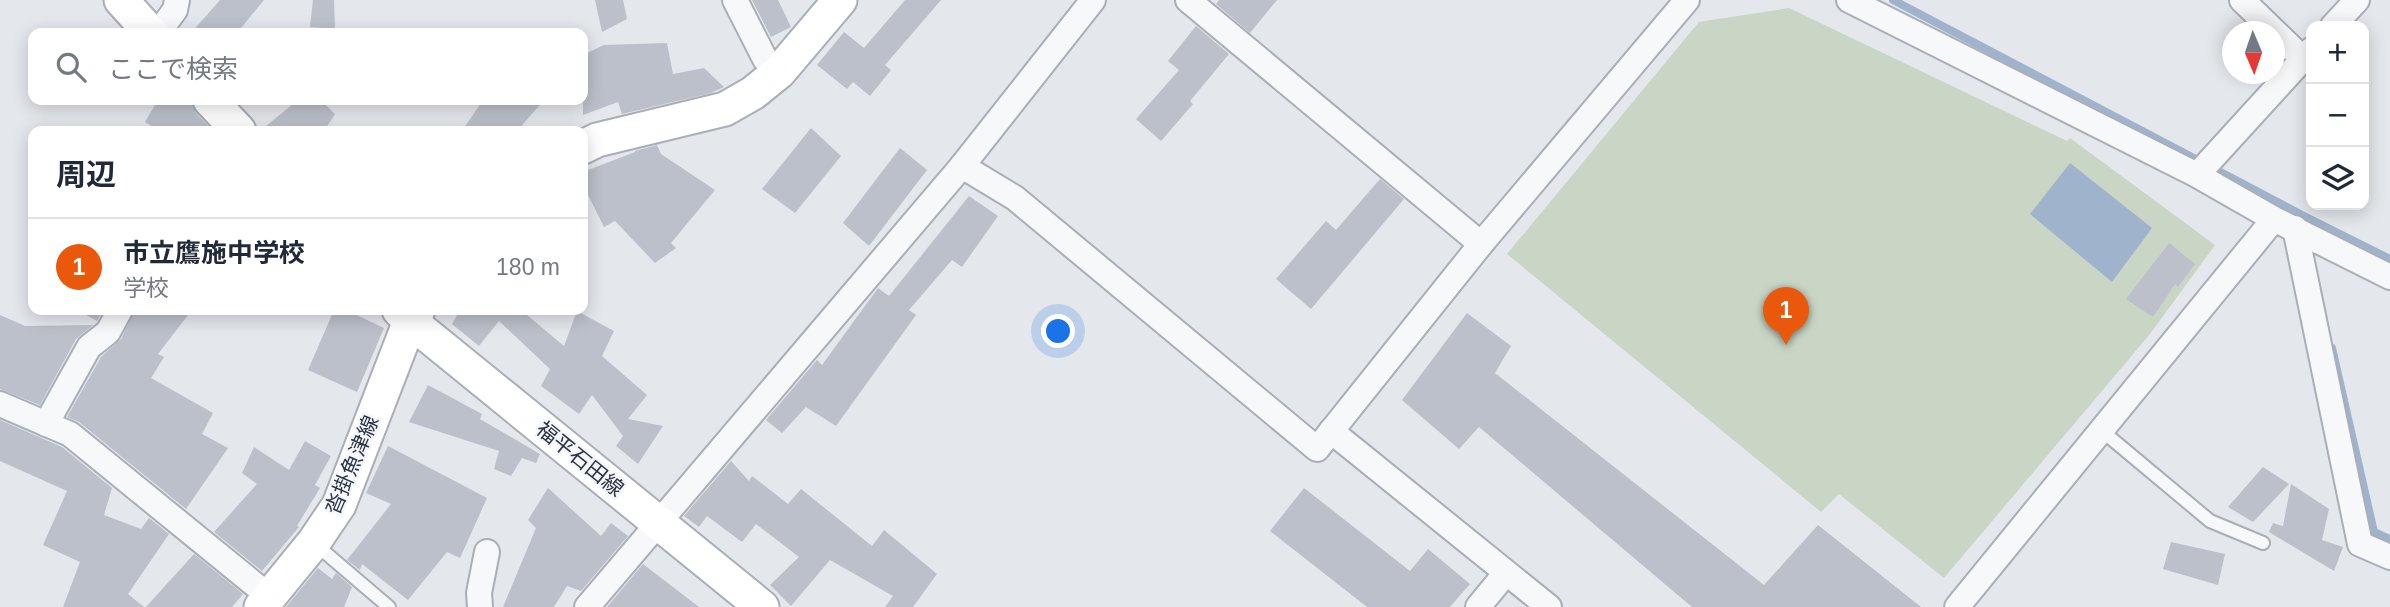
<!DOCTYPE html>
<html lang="ja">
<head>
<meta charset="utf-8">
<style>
  :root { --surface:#fff; --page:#f2f2f3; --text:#1f2937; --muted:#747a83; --line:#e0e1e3; --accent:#ea580c }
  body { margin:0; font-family:Arial,"Noto Sans JP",sans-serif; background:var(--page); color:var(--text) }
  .controls { position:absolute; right:21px; top:21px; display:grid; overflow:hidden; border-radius:14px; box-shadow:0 4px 18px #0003 }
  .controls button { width:63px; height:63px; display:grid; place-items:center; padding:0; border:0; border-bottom:2px solid var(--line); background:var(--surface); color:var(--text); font:35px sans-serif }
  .compass { position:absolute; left:2222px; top:21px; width:63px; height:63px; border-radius:50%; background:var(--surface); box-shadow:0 4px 18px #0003; rotate:178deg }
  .you { position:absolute; left:1059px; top:332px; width:24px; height:24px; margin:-18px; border:5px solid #fff; border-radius:50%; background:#1a73e8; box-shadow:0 0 0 10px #1a73e833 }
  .badge { display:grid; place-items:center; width:46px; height:46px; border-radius:50%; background:var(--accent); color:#fff; font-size:23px; font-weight:700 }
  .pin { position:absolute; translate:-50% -58px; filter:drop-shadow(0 2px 4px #0008) }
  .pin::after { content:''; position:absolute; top:37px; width:24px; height:21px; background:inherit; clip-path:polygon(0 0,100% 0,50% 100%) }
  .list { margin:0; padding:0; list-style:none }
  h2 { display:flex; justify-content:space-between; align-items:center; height:91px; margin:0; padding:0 28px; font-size:30px }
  h2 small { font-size:23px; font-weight:400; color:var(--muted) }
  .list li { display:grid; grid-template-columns:46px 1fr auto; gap:21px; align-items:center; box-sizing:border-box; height:98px; padding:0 28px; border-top:2px solid var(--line) }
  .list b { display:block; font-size:26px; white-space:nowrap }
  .list p { margin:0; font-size:23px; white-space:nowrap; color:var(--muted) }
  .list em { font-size:23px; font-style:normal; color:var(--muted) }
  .icon { flex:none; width:38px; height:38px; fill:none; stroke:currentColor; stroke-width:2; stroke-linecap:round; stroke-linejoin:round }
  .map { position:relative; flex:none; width:2390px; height:607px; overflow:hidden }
  .search { position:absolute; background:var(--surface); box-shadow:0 4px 18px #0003; left:28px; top:28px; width:560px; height:77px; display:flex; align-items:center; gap:18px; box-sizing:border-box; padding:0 24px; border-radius:14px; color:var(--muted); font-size:26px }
  .panel { position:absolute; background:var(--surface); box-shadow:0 4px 18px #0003; left:28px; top:126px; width:560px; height:189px; border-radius:14px }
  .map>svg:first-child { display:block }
  .green { fill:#c9d6c5 }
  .water { fill:#9fb4cc }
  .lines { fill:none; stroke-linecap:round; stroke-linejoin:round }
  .stream { stroke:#9fb4cc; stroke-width:8 }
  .building { fill:#bbc0ca }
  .service-casing { stroke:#a9aeb7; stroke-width:16 }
  .minor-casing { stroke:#a9aeb7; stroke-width:28 }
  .secondary-casing { stroke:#a9aeb7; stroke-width:37 }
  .service { stroke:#f7f8fa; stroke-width:12 }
  .minor { stroke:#f7f8fa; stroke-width:24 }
  .secondary { stroke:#fff; stroke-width:33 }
  .labels { text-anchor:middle; stroke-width:5; stroke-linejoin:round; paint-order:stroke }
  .street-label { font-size:21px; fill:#2b3445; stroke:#f4f6f9 }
</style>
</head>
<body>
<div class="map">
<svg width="2390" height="607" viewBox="0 0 2390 607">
  <rect width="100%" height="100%" fill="#e4e7ec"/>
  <path class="green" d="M 1789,8 L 2067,141 L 2070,138 L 2215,245 L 2150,334 L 1944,578 L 1839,494 L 1821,512 L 1507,254 L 1699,22 Z"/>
  <path class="water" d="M 2070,163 L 2152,228 L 2112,282 L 2030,214 Z"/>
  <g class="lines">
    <g class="stream">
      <path d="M 1893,0 L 2302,215 L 2390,259"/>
      <path d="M 2332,348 L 2374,532 L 2390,539"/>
    </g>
  </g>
  <g class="building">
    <path d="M 220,0 L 264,0 L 237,33 L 191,33 Z"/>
    <path d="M 313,0 L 334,0 L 335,29 L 310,27 Z"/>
    <path d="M 595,0 L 623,0 L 627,19 L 602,32 Z"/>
    <path d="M 752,0 L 778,0 L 791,27 L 771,37 Z"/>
    <path d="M 905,0 L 941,0 L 885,65 L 891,70 L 870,96 L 853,82 L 847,89 L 817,65 L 844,32 L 864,48 Z"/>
    <path d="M 1219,0 L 1277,0 L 1250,33 L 1216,4 Z"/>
    <path d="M 1196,26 L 1229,54 L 1190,101 L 1193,104 L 1161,141 L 1136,119 L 1179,70 L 1168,61 Z"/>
    <path d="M 667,43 L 673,74 L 704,68 L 724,87 L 711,93 L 622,114 L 618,102 L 583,115 L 583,55 L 604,45 Z"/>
    <path d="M 158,100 L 191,100 L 196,113 L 213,131 L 160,131 L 145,122 Z"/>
    <path d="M 298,100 L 321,100 L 335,114 L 324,131 L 260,131 Z"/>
    <path d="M 483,100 L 544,100 L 517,131 L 462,131 Z"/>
    <path d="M 811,128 L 841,156 L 795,213 L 762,189 Z"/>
    <path d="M 657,145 L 661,154 L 715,190 L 671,243 L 676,248 L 655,263 L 615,221 L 604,227 L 583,185 L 583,172 L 635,152 L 635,151 Z"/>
    <path d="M 900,148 L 927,170 L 869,246 L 843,223 Z"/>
    <path d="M 1380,179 L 1404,199 L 1311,309 L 1276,279 L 1326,221 L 1336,230 Z"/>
    <path d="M 969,196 L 998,216 L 962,267 L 952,260 L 909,310 L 916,315 L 836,426 L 806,407 L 782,433 L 766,420 L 817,360 L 822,365 L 878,288 L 889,296 Z"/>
    <path d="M 2169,243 L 2195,264 L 2178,287 L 2175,284 L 2153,317 L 2126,299 Z"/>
    <path d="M 77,310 L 103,310 L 97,321 Z"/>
    <path d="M 135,310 L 192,310 L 158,354 L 164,357 L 151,378 L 213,413 L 202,434 L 228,448 L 186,509 L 79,422 L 67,417 L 101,357 L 121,339 Z"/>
    <path d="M 334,310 L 346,310 L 384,328 L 357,392 L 308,370 Z"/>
    <path d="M 460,310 L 521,310 L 564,346 L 577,311 L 614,331 L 602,356 L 647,395 L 628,419 L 663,426 L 638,464 L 616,446 L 623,436 L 592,395 L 579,414 L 541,386 L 550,369 L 499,321 L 479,346 L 452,324 Z"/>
    <path d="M 1467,313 L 1511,346 L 1495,373 L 1764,585 L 1818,525 L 1921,607 L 1692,607 L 1479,427 L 1459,449 L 1402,400 Z"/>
    <path d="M 0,315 L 25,326 L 93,325 L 76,339 L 40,405 L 0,389 Z"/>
    <path d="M 428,385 L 482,414 L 480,419 L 540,454 L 536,463 L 522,458 L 511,476 L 494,469 L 499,451 L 409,422 Z"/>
    <path d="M 0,420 L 62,447 L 112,488 L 104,515 L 141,529 L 149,518 L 169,534 L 128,594 L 144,607 L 63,607 L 80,562 L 43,545 L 67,491 L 0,461 Z"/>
    <path d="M 305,441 L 331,456 L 315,485 L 320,488 L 297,526 L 299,527 L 262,571 L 214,532 L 257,484 L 242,473 L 254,447 L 289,470 Z"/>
    <path d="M 388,446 L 487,498 L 460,558 L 447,552 L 408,600 L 362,564 L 360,570 L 347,560 L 391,504 L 366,493 Z"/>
    <path d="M 731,461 L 749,481 L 752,476 L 788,504 L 801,489 L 872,546 L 884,530 L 937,574 L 913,607 L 885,607 L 893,596 L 830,560 L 791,606 L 770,585 L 799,557 L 756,524 L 742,542 L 707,516 L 699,527 L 684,516 Z"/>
    <path d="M 2263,467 L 2289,484 L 2253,522 L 2228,507 Z"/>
    <path d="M 2291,484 L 2329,509 L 2322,540 L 2343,547 L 2334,571 L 2269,532 L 2273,523 L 2283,526 Z"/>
    <path d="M 548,488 L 601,536 L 611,523 L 628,536 L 581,591 L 567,586 L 554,607 L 503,607 L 536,528 L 528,520 Z"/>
    <path d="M 1304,488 L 1410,571 L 1428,549 L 1470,584 L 1450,607 L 1367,607 L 1270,531 Z"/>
    <path d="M 2171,542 L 2225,554 L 2218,585 L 2163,569 Z"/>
    <path d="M 194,554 L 243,594 L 232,607 L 146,607 Z"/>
    <path d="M 643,564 L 699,607 L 607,607 Z"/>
    <path d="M 318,568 L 332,579 L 336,573 L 352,587 L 344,607 L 286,607 Z"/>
  </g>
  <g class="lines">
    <g class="service-casing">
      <g id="service">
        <path d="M 2101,430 L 2210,521 L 2263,543"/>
        <path d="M 314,543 L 389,607"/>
      </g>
    </g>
    <g class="minor-casing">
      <g id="minor">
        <path d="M 735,0 L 765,59 L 779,72"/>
        <path d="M 1849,0 L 2197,175 L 2274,219 L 2390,277"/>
        <path d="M 2242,0 L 2303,59"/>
        <path d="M 2333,26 L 2357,0"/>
        <path d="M 158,33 L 175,10 L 177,0"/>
        <path d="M 962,166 L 1015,198 L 1317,449 L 1481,244 L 1188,0"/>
        <path d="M 2197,175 L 2311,50"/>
        <path d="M 2295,228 L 2360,544 L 2390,557"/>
        <path d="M 1481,244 L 1687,0"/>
        <path d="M 0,404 L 70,434 L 270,597"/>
        <path d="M 46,424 L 89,347 L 108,332 L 120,310"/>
        <path d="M 1331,431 L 1549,607"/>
        <path d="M 480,607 L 479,593 L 487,552"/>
        <path d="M 587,607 L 962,166 L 1093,0"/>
        <path d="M 1478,607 L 1506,573"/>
        <path d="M 1957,607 L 2274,219"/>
      </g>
    </g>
    <g class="secondary-casing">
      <g id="secondary">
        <path d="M 121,0 L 151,33"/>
        <path d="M 210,100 L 239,131"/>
        <path d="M 583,147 L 597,140 L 725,109 L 753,93 L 779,72 L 840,0"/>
        <path d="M 399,310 L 410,321 L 762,607"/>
        <path d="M 261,607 L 314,542 L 339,505 L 410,321 L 418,310"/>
      </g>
    </g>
    <use href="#service" class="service"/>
    <use href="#minor" class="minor"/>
    <use href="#secondary" class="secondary"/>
  </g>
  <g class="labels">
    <g class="street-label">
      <text transform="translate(580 459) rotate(39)" y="7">福平石田線</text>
      <text transform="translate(352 465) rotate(-67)" y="7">沓掛魚津線</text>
    </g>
  </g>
</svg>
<div class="controls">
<button>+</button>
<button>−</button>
<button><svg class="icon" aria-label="layers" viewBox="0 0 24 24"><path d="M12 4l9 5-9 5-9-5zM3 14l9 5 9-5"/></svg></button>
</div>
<svg class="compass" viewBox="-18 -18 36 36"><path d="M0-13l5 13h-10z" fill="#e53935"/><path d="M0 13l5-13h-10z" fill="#747a83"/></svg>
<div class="you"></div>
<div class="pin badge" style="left:1786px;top:345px">1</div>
<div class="search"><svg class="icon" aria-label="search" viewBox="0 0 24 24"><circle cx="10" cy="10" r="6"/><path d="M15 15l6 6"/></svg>ここで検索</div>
<section class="panel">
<h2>周辺<small></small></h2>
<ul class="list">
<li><span class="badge">1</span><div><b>市立鷹施中学校</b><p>学校</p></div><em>180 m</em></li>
</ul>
</section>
</div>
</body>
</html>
